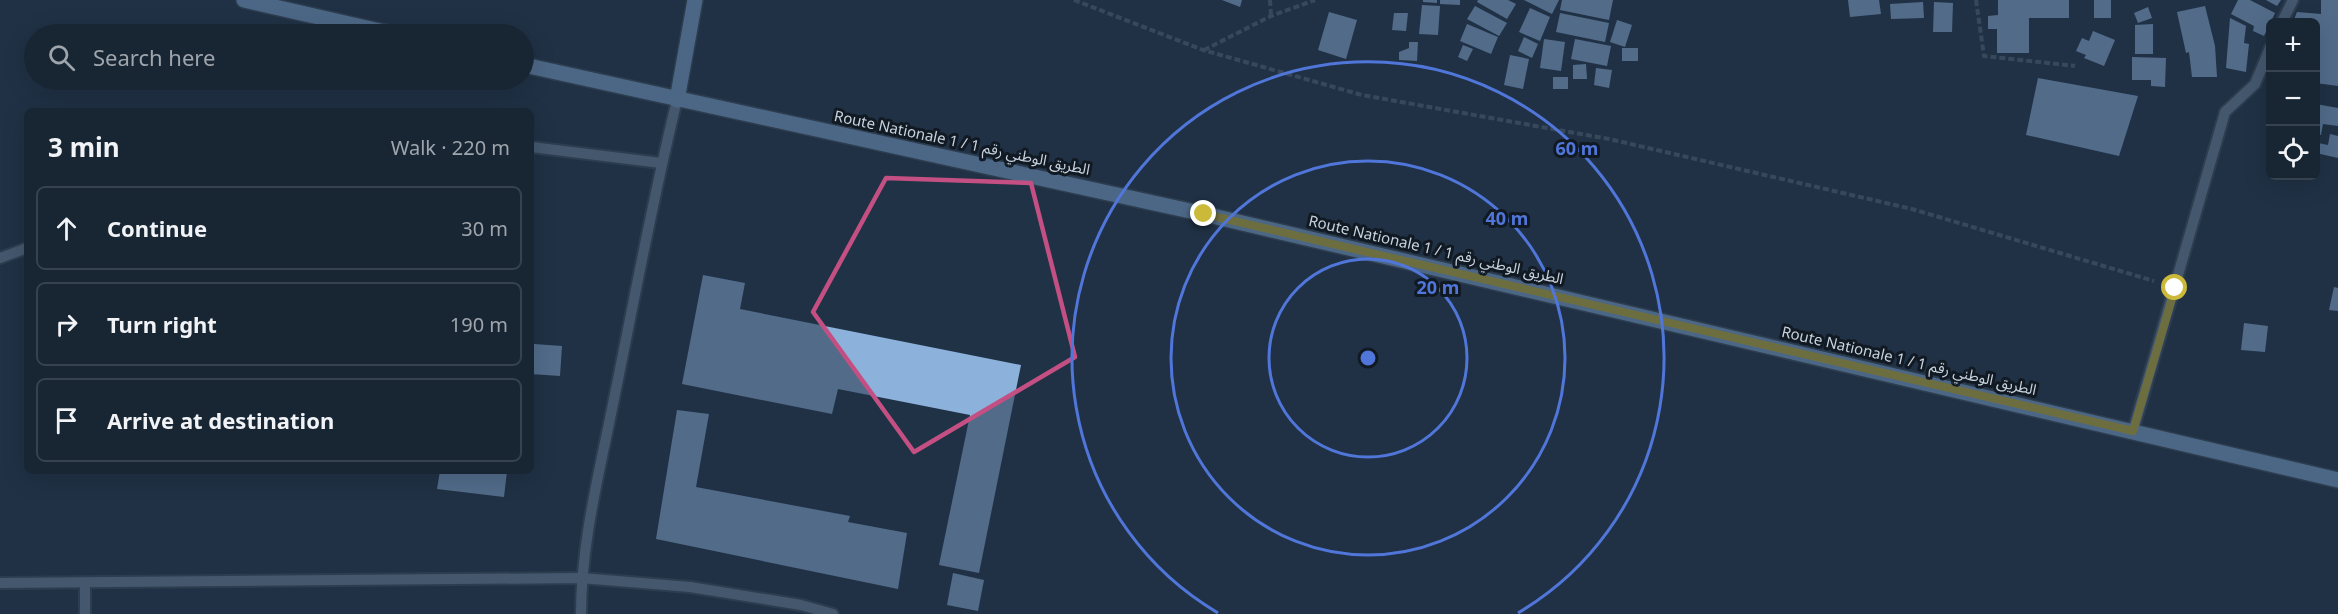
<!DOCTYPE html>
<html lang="en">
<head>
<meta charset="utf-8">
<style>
  :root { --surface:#182634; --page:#212e3c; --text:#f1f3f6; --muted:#9fa5ac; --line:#36434f }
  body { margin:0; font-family:"Noto Sans","Noto Sans Arabic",sans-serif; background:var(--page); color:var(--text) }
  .controls { position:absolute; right:18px; top:18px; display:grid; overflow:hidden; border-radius:9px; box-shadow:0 6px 24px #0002 }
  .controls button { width:54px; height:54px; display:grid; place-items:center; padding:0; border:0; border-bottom:2px solid var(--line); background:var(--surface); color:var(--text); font:30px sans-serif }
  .stop { position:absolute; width:18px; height:18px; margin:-14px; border:4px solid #cbb939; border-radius:50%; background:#fff }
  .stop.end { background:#cbb939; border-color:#fff; box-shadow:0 2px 6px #0008 }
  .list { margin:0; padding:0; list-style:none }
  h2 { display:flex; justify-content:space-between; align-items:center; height:78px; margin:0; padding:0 24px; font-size:26px }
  h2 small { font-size:20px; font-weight:400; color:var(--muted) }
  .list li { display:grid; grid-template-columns:39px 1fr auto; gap:18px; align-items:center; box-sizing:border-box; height:84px; margin:0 12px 12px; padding:0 12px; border:2px solid var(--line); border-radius:9px }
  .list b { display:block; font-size:22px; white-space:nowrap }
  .list em { font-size:20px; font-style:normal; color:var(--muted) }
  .icon { flex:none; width:33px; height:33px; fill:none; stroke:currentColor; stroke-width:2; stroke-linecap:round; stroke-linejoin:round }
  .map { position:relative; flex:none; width:2338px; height:614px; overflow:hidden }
  .search { position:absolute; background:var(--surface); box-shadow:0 6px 24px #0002; left:24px; top:24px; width:510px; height:66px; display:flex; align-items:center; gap:15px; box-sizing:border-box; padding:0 21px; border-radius:33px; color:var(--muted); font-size:22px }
  .panel { position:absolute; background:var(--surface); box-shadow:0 6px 24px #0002; left:24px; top:108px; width:510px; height:366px; border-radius:9px }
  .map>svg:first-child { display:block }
  .building { fill:#8cb2dc }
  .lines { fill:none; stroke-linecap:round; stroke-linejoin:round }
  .minor-casing { stroke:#3d4d5d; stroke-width:14 }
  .major-casing { stroke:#3d4d5d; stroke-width:18 }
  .path { stroke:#556577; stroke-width:4; stroke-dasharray:6 3; stroke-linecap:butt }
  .minor { stroke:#70859d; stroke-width:10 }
  .major { stroke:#81a9d5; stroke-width:15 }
  .route { stroke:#cbb939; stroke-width:8 }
  .marked { fill:none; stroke:#c45083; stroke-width:4.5; stroke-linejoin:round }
  .ring { fill:none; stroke:#5076da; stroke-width:3 }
  .labels { text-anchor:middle; stroke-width:6; stroke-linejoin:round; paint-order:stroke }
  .street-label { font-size:15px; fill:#c7d3df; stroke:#111922 }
  .centre { fill:#5076da; stroke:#111922; stroke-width:3 }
  .ring-label { font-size:18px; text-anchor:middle; font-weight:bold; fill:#5076da; stroke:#111922; stroke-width:6; stroke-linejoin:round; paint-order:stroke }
</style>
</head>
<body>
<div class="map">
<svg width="2338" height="614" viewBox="0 0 2338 614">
  <rect width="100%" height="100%" fill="#203246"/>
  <g class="building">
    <path d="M 1222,0 L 1242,0 L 1240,7 Z"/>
    <path d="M 1423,0 L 1437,0 L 1437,3 L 1423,2 Z"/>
    <path d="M 1440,0 L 1460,0 L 1460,5 L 1440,4 Z"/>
    <path d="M 1478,0 L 1508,0 L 1516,4 L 1507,19 L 1477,2 Z"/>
    <path d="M 1524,0 L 1559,0 L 1552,14 Z"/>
    <path d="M 1562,0 L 1613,0 L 1609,20 L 1560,10 Z"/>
    <path d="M 1848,0 L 1879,0 L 1881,14 L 1850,17 Z"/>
    <path d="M 1998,0 L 2069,0 L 2069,18 L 2029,18 L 2029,53 L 1997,53 L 1997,29 L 1988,29 L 1988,16 L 1998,15 Z"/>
    <rect x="2094" y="0" width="17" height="18"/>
    <path d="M 2238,0 L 2250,0 L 2275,13 L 2264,36 L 2253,31 L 2254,26 L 2231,14 Z"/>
    <path d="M 2266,0 L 2281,0 L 2277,6 Z"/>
    <path d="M 2321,0 L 2338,0 L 2338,86 L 2316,83 L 2320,35 L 2320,31 L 2316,31 L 2316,22 L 2293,22 L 2297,12 L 2321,14 Z"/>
    <path d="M 1923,2 L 1924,18 L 1891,19 L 1890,4 Z"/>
    <path d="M 1934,2 L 1953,3 L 1952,32 L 1933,32 Z"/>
    <path d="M 1422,5 L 1440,6 L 1438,35 L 1419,34 Z"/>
    <path d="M 1475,6 L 1507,23 L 1499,36 L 1467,19 Z"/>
    <path d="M 2205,6 L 2215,46 L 2217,77 L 2192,77 L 2189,52 L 2186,53 L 2177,12 Z"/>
    <path d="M 2148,7 L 2152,18 L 2138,23 L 2134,13 Z"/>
    <path d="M 1530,8 L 1550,17 L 1540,41 L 1519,32 Z"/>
    <path d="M 1329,12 L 1357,20 L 1346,59 L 1318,50 Z"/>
    <path d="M 1394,13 L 1408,13 L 1406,31 L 1392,30 Z"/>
    <path d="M 1560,13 L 1609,23 L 1605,42 L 1556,32 Z"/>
    <path d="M 2230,18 L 2246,26 L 2244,43 L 2249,44 L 2246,72 L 2226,68 Z"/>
    <path d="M 1617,20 L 1632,25 L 1625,47 L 1610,42 Z"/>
    <path d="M 1467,24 L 1498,37 L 1491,54 L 1460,41 Z"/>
    <path d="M 2153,24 L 2153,54 L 2135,54 L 2135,25 Z"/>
    <path d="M 2093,31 L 2115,40 L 2104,66 L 2084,58 L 2086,55 L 2076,51 L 2082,38 L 2089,41 Z"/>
    <path d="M 1524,37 L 1538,44 L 1532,58 L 1518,51 Z"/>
    <path d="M 1544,39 L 1565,42 L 1561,71 L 1540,68 Z"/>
    <path d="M 1575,39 L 1611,46 L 1607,66 L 1571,59 Z"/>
    <path d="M 1409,42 L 1418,42 L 1417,61 L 1399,60 L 1399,52 L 1409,48 Z"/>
    <path d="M 1463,45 L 1473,49 L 1467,61 L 1458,57 Z"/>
    <rect x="1622" y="48" width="16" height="13"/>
    <path d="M 1510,55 L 1529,59 L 1523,89 L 1504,85 Z"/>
    <path d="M 2132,57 L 2166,58 L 2165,87 L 2151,86 L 2151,80 L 2132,80 Z"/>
    <path d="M 1586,64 L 1587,79 L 1573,79 L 1573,65 Z"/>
    <path d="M 1596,68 L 1612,70 L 1609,88 L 1594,85 Z"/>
    <rect x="1553" y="77" width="15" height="12"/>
    <path d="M 2038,78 L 2138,96 L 2119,156 L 2026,135 Z"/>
    <path d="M 2316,104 L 2338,108 L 2338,126 L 2323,124 L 2321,135 L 2316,134 Z"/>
    <path d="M 2330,134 L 2338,136 L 2338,158 L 2316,153 L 2318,143 L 2328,145 Z"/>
    <path d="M 703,275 L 745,283 L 740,309 L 1021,365 L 979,573 L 939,565 L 970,415 L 838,389 L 832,414 L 682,384 Z"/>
    <path d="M 2334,287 L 2338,288 L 2338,311 L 2329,310 Z"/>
    <path d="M 2244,323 L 2268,326 L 2265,352 L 2241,350 Z"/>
    <path d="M 534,344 L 562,346 L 560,376 L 531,374 L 531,350 Z"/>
    <path d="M 677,410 L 709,414 L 696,487 L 850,516 L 848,522 L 907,533 L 898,589 L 656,539 Z"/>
    <path d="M 440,471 L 507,471 L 504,497 L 437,489 Z"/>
    <path d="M 953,573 L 984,580 L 978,611 L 947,605 Z"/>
  </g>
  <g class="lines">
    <g class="minor-casing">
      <g id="minor">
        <path d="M 2282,22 L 2293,0"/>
        <path d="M 531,147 L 661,163"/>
        <path d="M 0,258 L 27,248"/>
        <path d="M 2133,431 L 2225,112 L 2255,84 L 2270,48"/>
        <path d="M 0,583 L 581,578 L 690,587 L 801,605 L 833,614"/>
        <path d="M 85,583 L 85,614"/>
        <path d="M 581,614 C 581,540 601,466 615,394 C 635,296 653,197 677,100"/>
      </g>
    </g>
    <g class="major-casing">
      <g id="major">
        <path d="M 244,0 L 393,34"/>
        <path d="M 524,65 L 1204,214 L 2338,480"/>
        <path d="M 677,100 L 695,0"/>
      </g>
    </g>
    <g class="path">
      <path d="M 1074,0 L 1203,50 L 1362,95 L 1609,139 L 1912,209 L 2154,281"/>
      <path d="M 1270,0 L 1271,16"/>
      <path d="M 1976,0 L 1984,56 L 2075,66"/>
      <path d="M 1204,50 L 1271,16 L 1315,0"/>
    </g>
    <use href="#minor" class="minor"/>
    <use href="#major" class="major"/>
  </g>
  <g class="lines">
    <path class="route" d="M 1204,214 L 2133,431 L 2175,288"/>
  </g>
  <path d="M0 0H2338V614H0ZM 886,178 L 1031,183 L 1075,357 L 914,452 L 813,312 Z" fill="#203246" fill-opacity=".55" fill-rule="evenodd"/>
  <path class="marked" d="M 886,178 L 1031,183 L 1075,357 L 914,452 L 813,312 Z"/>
  <g class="ring">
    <circle cx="1368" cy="358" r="99"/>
    <circle cx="1368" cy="358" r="197"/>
    <path d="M1218 613A296 296 0 1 1 1518 613"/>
  </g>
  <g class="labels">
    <g class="street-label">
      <text transform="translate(962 143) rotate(12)" y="5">Route Nationale 1 / الطريق الوطني رقم 1</text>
      <text transform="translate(1436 250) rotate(13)" y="5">Route Nationale 1 / الطريق الوطني رقم 1</text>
      <text transform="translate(1909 361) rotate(13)" y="5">Route Nationale 1 / الطريق الوطني رقم 1</text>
    </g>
  </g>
  <circle cx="1368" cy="358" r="9" class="centre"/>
  <g class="ring-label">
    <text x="1577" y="155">60 m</text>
    <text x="1507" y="225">40 m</text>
    <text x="1438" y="294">20 m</text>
  </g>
</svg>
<div class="controls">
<button>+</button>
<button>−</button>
<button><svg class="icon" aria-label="locate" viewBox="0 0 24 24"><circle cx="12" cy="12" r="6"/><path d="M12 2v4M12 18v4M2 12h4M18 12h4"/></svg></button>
</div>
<div class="stop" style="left:2175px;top:288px"></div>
<div class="stop end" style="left:1204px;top:214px"></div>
<div class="search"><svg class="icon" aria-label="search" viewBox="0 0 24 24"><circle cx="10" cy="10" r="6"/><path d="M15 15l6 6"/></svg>Search here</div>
<section class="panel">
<h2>3 min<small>Walk · 220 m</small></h2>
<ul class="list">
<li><svg class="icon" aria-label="ahead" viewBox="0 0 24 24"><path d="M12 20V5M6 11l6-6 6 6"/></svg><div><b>Continue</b></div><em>30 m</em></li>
<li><svg class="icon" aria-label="right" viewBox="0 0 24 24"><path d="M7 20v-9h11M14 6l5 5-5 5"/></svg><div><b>Turn right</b></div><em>190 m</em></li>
<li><svg class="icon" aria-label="arrive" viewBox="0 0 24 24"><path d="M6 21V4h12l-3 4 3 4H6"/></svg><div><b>Arrive at destination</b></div></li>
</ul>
</section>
</div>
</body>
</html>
